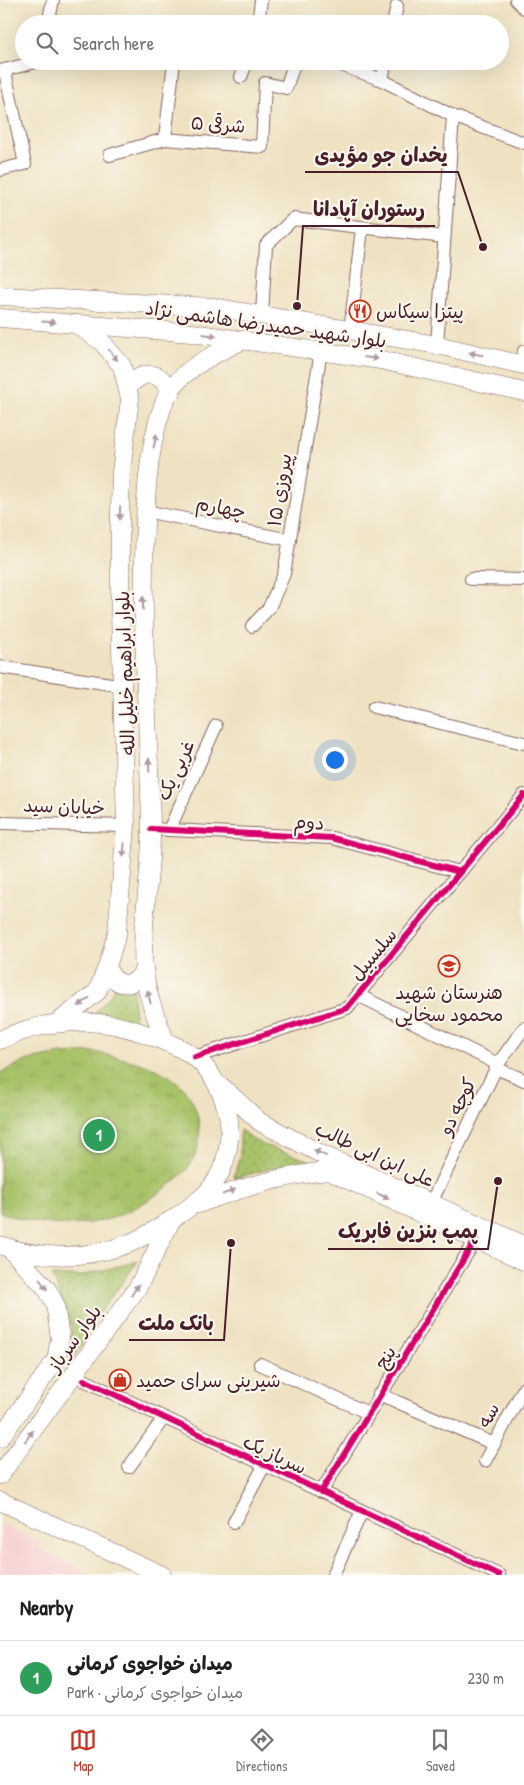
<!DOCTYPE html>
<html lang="en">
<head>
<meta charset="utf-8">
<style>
  :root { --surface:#fff; --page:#f6f6f6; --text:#202124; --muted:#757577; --line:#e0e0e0; --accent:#c8321e }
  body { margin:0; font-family:"Patrick Hand","Playpen Sans Arabic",sans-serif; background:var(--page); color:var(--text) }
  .you { position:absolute; left:334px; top:759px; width:18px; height:18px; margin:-12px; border:4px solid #fff; border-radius:50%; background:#1a73e8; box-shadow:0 0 0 8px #1a73e833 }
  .badge { display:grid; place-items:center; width:32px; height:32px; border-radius:50%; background:var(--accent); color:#fff; font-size:16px; font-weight:700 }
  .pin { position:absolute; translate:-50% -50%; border:2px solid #fff; box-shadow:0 1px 5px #0006 }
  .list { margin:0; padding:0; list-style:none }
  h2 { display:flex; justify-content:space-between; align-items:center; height:65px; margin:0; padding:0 20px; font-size:21px }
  h2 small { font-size:16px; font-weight:400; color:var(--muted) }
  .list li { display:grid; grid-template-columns:32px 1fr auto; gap:15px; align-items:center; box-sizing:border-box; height:75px; padding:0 20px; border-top:1px solid var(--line) }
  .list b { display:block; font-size:19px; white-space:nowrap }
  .list p { margin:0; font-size:16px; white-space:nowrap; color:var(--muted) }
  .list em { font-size:16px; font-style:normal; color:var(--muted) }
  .icon { flex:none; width:28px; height:28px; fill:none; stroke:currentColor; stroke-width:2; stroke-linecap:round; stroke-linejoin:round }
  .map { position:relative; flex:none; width:524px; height:1575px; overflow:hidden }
  .search { position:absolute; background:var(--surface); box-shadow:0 5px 20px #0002; left:15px; right:15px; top:15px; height:55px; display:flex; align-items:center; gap:12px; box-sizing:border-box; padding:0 18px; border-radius:28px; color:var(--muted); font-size:19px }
  .sheet { height:140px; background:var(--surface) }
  nav { display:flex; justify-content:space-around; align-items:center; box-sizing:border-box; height:70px; border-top:1px solid var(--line); background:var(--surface); font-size:14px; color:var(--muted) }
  nav a { display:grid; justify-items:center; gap:2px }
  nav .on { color:var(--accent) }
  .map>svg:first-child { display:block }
  .built { fill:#f7cfd0 }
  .grass { fill:url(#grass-dots); stroke:#78704a }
  .park { fill:url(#park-tufts); stroke:#78704a }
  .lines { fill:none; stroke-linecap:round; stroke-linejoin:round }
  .street-casing { stroke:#846360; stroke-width:14 }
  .secondary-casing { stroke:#846360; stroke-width:19 }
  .street { stroke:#fff; stroke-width:12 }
  .secondary { stroke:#fff; stroke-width:18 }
  .cycleway-casing { stroke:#fbf7ec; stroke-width:9 }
  .cycleway { stroke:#d6006c; stroke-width:6 }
  .oneway { fill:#ae9aa0 }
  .labels { text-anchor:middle; stroke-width:4.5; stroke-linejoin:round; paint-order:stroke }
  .street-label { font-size:19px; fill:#4a1f2b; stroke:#fbf7ec }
  .poi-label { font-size:19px; fill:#4a1f2b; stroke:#fbf7ec; text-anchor:start }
  .leader { fill:none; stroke:#4a1f2b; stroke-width:2 }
  .callout-dot { fill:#4a1f2b; stroke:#fbf7ec; stroke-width:2 }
  .callout-label { font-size:20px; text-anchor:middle; font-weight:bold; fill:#4a1f2b; stroke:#fbf7ec; stroke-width:4.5; stroke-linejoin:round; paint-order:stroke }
</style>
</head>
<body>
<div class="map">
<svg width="524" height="1575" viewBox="0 0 524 1575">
  <defs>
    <pattern id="grass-dots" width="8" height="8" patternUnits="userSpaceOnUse" patternTransform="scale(1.25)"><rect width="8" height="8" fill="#a7c268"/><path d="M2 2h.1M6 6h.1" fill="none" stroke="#91a65a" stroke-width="1.8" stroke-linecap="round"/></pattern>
    <pattern id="park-tufts" width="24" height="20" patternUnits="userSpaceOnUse" patternTransform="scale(1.25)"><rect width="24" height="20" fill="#a7c268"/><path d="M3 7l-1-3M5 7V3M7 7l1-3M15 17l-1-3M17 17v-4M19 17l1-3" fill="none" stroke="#91a65a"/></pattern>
  </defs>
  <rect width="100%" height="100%" fill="#fbf7ec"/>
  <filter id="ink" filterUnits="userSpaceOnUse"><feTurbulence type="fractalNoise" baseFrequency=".02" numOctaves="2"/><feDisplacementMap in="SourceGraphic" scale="10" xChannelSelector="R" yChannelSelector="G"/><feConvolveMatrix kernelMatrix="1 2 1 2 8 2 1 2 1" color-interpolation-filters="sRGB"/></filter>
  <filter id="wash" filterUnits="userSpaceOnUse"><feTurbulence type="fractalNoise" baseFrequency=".0096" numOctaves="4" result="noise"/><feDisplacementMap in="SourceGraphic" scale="20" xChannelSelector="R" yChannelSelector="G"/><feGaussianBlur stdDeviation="1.12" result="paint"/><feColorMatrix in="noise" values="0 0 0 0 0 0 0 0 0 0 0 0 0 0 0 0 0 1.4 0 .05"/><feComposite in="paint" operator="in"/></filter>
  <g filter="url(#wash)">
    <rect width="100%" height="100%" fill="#efe2c2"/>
    <path class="built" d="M 0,1524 L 41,1543 L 39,1549 L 93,1575 L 0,1575 Z"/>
    <g class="grass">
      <path d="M 115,986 L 133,989 L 135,1026 L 92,1016 L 110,996 Z"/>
      <path d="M 240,1130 L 261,1144 L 325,1166 C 293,1161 266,1170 235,1178 L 234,1175 L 240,1156 Z"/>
      <path d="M 138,1261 L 98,1315 L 70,1363 L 71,1325 L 52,1276 L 80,1276 Z"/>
    </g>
    <path class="park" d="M 94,1052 C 120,1058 155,1064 176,1081 C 202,1102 208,1145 186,1170 C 170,1188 134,1211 112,1218 C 74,1229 36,1226 0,1212 L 0,1073 L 28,1060 L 61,1054 Z"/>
  </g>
  <g filter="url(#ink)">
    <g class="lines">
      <g class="street-casing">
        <g id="street">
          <path d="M 516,0 L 524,8"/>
          <path d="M 48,24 L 53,0"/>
          <path d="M 258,24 L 261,0"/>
          <path d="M 393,24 L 397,6"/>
          <path d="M 174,61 L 165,139 L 262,147 L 265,83 L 286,88 L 295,61"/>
          <path d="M 330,61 L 382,80 L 453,116 L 524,143"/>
          <path d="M 0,71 L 40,61"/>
          <path d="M 241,77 L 247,61"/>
          <path d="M 382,80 L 386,61"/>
          <path d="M 110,155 L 165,139"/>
          <path d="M 0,170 L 25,164 L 5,72"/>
          <path d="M 262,315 L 266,245 L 293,219 L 444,237"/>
          <path d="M 350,331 L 362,228"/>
          <path d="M 437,345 L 453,116"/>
          <path d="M 523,364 L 524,351"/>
          <path d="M 145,511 L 290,540"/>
          <path d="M 471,579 L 524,580"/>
          <path d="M 252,626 L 269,608 L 284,574 L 321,351"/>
          <path d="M 0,667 L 124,686"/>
          <path d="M 374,707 L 524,743"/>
          <path d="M 0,823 L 126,826"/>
          <path d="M 151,829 L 332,838 L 460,872"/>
          <path d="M 169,830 L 216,726"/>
          <path d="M 358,995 L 498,1064"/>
          <path d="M 195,1057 L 347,1008 L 524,795"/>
          <path d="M 496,1068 L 524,1080"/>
          <path d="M 431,1203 L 498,1064 L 524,1028"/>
          <path d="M 260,1364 L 368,1413"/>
          <path d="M 84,1380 L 499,1575"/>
          <path d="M 379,1394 L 494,1444"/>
          <path d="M 485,1461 L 524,1388"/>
          <path d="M 129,1467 L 163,1419"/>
          <path d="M 321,1492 L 476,1239"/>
          <path d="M 234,1522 L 264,1466"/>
          <path d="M 333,1575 L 362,1511"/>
        </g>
      </g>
      <g class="secondary-casing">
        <g id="secondary">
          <path d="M 0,296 L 213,307 L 437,345 L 524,365"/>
          <path d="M 0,318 L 192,333 L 381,360 L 524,392"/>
          <path d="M 127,387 C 145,369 159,370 171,392"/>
          <path d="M 107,967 C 114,989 137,989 144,968"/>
          <path d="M 57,1023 L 97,992 L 107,967 L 117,933 L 126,826 L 120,611 L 120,509 L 121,472 L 130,399 L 122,366 L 102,342 L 76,324"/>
          <path d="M 0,1040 C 44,1019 97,1016 143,1033 C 160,1040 180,1046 194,1057 C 211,1069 220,1088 226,1107 C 234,1132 228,1167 210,1189 C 196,1206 144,1239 122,1246 C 84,1259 38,1259 0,1245"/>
          <path d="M 166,1042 C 156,1018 147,997 144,970 C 140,926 152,873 151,827 C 149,737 142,648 144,559 C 145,508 146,453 163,405 C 175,371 213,355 243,340"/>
          <path d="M 221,1086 L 260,1122 L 321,1154 L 524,1245"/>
          <path d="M 198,1204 C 241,1188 283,1175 329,1171 L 524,1261"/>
          <path d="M 0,1438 L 56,1360 L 60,1338 L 55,1304 L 47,1289 L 9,1248"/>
          <path d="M 0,1475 L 138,1287 L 171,1221"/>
          <path d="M 0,1501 L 162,1575"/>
        </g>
      </g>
      <use href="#street" class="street"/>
      <use href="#secondary" class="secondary"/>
      <g class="cycleway-casing">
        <g id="cycleway">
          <path d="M 151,829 L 332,838 L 460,872"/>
          <path d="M 195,1057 L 347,1008 L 524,795"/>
          <path d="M 84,1380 L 499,1575"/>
          <path d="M 321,1492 L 476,1239"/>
        </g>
      </g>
      <use href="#cycleway" class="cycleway"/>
    </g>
    <defs><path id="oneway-solid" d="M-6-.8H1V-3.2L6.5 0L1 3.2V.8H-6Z" transform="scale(1.25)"/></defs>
    <g class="oneway">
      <use href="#oneway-solid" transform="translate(49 322) rotate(4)"/>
      <use href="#oneway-solid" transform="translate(210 335) rotate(8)"/>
      <use href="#oneway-solid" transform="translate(476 354) rotate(-168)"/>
      <use href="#oneway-solid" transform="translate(113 355) rotate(51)"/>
      <use href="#oneway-solid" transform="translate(371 358) rotate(8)"/>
      <use href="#oneway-solid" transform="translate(155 441) rotate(-78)"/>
      <use href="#oneway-solid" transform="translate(120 513) rotate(91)"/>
      <use href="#oneway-solid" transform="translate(143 603) rotate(-89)"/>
      <use href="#oneway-solid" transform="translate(149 765) rotate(-92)"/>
      <use href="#oneway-solid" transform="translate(124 850) rotate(95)"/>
      <use href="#oneway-solid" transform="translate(149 997) rotate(-104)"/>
      <use href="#oneway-solid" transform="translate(84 1002) rotate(142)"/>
      <use href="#oneway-solid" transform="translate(320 1153) rotate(-154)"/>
      <use href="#oneway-solid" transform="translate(229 1192) rotate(-21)"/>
      <use href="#oneway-solid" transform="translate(383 1196) rotate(25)"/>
      <use href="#oneway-solid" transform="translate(43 1284) rotate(53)"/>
      <use href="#oneway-solid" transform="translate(135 1290) rotate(-56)"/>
      <use href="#oneway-solid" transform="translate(29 1436) rotate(-54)"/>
    </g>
  </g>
  <defs>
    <g id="restaurant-ring" transform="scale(1.125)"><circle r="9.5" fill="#fbf7ec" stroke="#c8321e" stroke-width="1.5"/><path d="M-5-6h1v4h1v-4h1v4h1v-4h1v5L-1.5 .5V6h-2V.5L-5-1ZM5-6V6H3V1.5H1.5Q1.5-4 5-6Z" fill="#c8321e"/></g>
    <g id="school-ring" transform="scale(1.125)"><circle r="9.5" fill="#fbf7ec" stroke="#c8321e" stroke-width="1.5"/><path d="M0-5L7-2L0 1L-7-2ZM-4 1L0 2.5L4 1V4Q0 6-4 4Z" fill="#c8321e"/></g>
    <g id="shop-ring" transform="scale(1.125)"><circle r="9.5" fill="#fbf7ec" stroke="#c8321e" stroke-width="1.5"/><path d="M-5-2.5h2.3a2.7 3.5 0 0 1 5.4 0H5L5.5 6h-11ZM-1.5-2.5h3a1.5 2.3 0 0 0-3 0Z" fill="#c8321e"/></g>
  </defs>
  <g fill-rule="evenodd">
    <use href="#restaurant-ring" x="360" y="311"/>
    <use href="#school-ring" x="449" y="966"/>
    <use href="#shop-ring" x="120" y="1380"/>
  </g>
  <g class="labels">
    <g class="street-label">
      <text transform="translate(218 124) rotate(4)" y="7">۵ شرقی</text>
      <text transform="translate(266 324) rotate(8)" y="7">بلوار شهید حمیدرضا هاشمی نژاد</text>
      <text transform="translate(279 490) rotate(-81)" y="7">پیروزی ۱۵</text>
      <text transform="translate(221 507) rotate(11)" y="7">چهارم</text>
      <text transform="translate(125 673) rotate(-92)" y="7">بلوار ابراهیم خلیل الله</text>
      <text transform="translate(175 770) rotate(-65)" y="7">غربی یک</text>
      <text transform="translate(64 806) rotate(2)" y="7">خیابان سید</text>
      <text transform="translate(309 822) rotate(3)" y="7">دوم</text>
      <text transform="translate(373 954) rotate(-50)" y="7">سلسبیل</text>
      <text transform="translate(457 1106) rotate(-64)" y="7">کوچه دو</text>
      <text transform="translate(375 1154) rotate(25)" y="7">علی ابن ابی طالب</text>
      <text transform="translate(74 1338) rotate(-54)" y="7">بلوار سرباز</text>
      <text transform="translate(385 1357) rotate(-58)" y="7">پنج</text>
      <text transform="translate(488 1415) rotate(-62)" y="7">سه</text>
      <text transform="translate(275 1454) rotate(25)" y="7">سرباز یک</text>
    </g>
    <g class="poi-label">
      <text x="376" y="318">پیتزا سیکاس</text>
      <text x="449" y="999" text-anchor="middle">هنرستان شهید<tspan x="449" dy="22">محمود سخایی</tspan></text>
      <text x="136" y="1387">شیرینی سرای حمید</text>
    </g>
  </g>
  <path class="leader" d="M483 247L458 172H305M297 306L303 226H435M498 1181L488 1249H328M231 1243L224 1340H129"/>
  <g class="callout-dot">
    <circle cx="483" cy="247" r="5"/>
    <circle cx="297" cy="306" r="5"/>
    <circle cx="498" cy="1181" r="5"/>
    <circle cx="231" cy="1243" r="5"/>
  </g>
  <g class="callout-label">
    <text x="381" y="162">یخدان جو مؤیدی</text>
    <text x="369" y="216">رستوران آپادانا</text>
    <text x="408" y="1238">پمپ بنزین فابریک</text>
    <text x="176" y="1330">بانک ملت</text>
  </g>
</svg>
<div class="you"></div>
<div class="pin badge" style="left:99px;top:1135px;background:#2e9e5b">1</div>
<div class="search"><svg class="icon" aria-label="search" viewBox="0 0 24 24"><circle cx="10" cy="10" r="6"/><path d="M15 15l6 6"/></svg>Search here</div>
</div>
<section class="sheet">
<h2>Nearby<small></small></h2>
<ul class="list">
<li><span class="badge" style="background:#2e9e5b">1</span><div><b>میدان خواجوی کرمانی</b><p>Park · میدان خواجوی کرمانی</p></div><em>230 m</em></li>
</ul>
</section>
<nav>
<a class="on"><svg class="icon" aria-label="map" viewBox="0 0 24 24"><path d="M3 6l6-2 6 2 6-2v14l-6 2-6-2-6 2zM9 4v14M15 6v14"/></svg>Map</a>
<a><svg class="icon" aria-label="directions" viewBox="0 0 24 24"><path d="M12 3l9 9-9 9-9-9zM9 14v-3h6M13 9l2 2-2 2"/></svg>Directions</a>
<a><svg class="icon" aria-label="saved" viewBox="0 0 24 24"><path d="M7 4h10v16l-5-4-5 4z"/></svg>Saved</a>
</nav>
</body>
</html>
